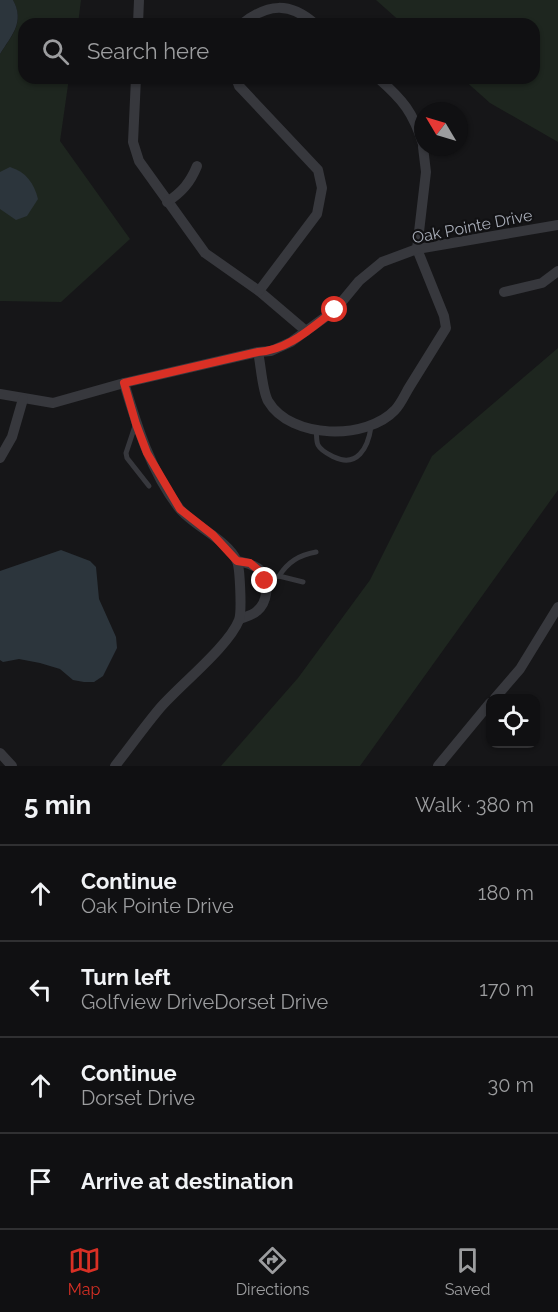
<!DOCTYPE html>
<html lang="en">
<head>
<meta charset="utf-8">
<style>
  :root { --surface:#101012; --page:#1e1e20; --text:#f1f3f6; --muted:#9c9d9f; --line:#303032; --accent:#d93025 }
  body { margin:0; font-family:Raleway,sans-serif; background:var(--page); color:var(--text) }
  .controls { position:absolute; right:18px; bottom:18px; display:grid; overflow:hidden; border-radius:12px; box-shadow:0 2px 4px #0004 }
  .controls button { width:54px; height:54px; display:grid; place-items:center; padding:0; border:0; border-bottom:2px solid var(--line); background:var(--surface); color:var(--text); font:30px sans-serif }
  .compass { position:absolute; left:414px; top:102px; width:54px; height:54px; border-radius:50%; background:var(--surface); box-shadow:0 2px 4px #0004; rotate:308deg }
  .stop { position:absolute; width:18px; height:18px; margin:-14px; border:4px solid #d93025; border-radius:50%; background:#fff }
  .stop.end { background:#d93025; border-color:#fff; box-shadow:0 2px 6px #0008 }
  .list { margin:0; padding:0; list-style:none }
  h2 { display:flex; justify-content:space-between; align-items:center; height:78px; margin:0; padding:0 24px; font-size:26px }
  h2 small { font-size:20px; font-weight:400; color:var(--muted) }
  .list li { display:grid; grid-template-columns:39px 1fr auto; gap:18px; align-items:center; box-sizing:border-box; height:96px; padding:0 24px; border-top:2px solid var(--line) }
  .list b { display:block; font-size:22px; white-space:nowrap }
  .list p { margin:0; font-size:20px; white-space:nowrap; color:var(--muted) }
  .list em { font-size:20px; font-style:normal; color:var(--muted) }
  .icon { flex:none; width:33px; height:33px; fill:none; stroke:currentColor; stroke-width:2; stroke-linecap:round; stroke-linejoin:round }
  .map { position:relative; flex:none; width:558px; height:766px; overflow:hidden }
  .search { position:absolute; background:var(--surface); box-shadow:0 2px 4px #0004; left:18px; right:18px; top:18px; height:66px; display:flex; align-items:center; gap:15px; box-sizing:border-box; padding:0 21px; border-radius:18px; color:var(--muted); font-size:22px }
  .sheet { height:462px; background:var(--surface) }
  nav { display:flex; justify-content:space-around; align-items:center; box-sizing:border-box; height:84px; border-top:2px solid var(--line); background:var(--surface); font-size:16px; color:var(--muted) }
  nav a { display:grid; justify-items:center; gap:3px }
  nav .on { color:var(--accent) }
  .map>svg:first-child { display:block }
  .green { fill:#1e261f }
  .water { fill:#2c353c }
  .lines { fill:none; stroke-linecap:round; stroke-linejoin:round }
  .lane { stroke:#37383d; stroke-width:5 }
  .street { stroke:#37383d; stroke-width:10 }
  .route { stroke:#d93025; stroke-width:8 }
  .labels { text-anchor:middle; stroke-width:4.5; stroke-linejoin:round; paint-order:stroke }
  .street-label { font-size:16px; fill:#a8adb8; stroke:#111113 }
</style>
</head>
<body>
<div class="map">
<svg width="558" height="766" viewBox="0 0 558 766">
  <rect width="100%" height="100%" fill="#161618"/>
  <g class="green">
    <path d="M 13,0 L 81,0 L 78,24 L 24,24 L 24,78 L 69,78 L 60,141 L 130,239 L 61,302 L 0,301 L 0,54 C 12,35 25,23 13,0 Z"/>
    <path d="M 376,0 L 558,0 L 558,142 L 490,103 L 462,78 L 534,78 L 534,24 L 403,24 Z"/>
    <path d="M 558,348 L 558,490 L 360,766 L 221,766 L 298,678 L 370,580 L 432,456 Z"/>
  </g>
  <g class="water">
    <path d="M 0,0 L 13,0 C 25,22 12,35 0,54 Z"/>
    <path d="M 10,167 C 26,172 34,183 38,199 L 27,216 L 16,220 L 0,209 L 0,172 Z"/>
    <path d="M 61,550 L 90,561 L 96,567 L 99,599 L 116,637 L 117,648 L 103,676 L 94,682 L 84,682 L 73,680 L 60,669 L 40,663 L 19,659 L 3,662 L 0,660 L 0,571 Z"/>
  </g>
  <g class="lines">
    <g class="lane">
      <path d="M 135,426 L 126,453 L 127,458 L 149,486"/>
      <path d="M 316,430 C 317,435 316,441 318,445 C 321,451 328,454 334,457 C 357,468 368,448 371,427"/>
      <path d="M 279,576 C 288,562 299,555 316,552"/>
      <path d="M 265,581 L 279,576 L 303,582"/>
    </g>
    <g class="street">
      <path d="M 138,24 L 139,0"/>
      <path d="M 242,24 C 268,3 290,2 315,24"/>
      <path d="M 136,78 L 133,142 L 139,161 L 205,253 L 259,291 L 306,331"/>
      <path d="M 236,78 L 239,86 L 318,170 L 322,188 L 317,214 L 259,291"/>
      <path d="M 378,78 C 403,100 413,112 423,144"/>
      <path d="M 167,202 C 182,192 190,183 197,166"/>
      <path d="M 504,292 L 542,283 L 558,271"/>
      <path d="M 258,352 C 261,365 262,390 268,401 C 291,440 367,440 395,410 C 401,404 405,394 410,386 C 422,367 434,347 446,328 L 444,316 L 417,249 L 426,172 L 423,147"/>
      <path d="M 0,394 L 53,403 L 124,383 L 258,352 L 271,351 L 291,342 L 306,331 L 335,310 L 359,281 L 382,262 L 417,249 L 558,225"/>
      <path d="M 0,458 L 12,437 L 23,399"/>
      <path d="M 237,561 C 246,563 256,565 262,572 C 270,583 267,603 257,611 C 253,615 245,617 240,619"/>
      <path d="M 495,698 L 520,669 L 558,607"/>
      <path d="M 0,753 L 12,766"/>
      <path d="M 115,766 C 130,747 144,727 160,708 C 180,685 229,646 239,620 C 242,612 240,568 237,561 C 227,539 193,526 179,508 C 151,472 137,426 124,383"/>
      <path d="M 438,766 L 490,703"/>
    </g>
  </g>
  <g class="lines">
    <path class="route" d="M 265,581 L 262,573 L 250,563 L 237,561 L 213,535 L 180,509 L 147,453 L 136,424 L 124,383 L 258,352 C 289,350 312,327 335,310"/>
  </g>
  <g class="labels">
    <g class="street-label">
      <text transform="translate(472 226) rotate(-11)" y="6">Oak Pointe Drive</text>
    </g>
  </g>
</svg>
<div class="controls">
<button><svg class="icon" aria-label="locate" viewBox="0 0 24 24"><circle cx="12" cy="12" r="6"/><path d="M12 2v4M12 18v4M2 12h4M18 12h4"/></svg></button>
</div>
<svg class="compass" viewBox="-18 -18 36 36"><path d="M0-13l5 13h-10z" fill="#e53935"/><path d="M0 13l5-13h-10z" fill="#9c9d9f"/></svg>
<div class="stop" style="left:335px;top:310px"></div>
<div class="stop end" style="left:265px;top:581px"></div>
<div class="search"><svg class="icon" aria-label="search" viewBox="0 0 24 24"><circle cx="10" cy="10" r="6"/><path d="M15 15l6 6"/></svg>Search here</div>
</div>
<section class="sheet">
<h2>5 min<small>Walk · 380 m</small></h2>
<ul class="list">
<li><svg class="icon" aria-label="ahead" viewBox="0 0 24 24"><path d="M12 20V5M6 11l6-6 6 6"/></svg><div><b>Continue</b><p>Oak Pointe Drive</p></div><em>180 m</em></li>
<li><svg class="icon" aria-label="left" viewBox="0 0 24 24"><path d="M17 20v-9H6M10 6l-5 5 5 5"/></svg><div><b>Turn left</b><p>Golfview DriveDorset Drive</p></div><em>170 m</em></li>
<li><svg class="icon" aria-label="ahead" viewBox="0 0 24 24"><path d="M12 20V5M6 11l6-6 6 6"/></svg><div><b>Continue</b><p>Dorset Drive</p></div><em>30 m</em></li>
<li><svg class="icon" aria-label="arrive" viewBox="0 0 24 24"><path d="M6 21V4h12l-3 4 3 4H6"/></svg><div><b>Arrive at destination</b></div></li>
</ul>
</section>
<nav>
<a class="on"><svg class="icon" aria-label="map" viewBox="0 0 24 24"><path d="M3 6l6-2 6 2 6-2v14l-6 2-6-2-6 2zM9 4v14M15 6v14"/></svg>Map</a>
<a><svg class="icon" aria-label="directions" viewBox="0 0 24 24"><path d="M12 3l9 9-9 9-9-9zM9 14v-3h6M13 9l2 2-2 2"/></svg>Directions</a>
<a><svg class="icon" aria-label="saved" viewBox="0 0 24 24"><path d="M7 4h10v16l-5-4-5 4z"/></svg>Saved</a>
</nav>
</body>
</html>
